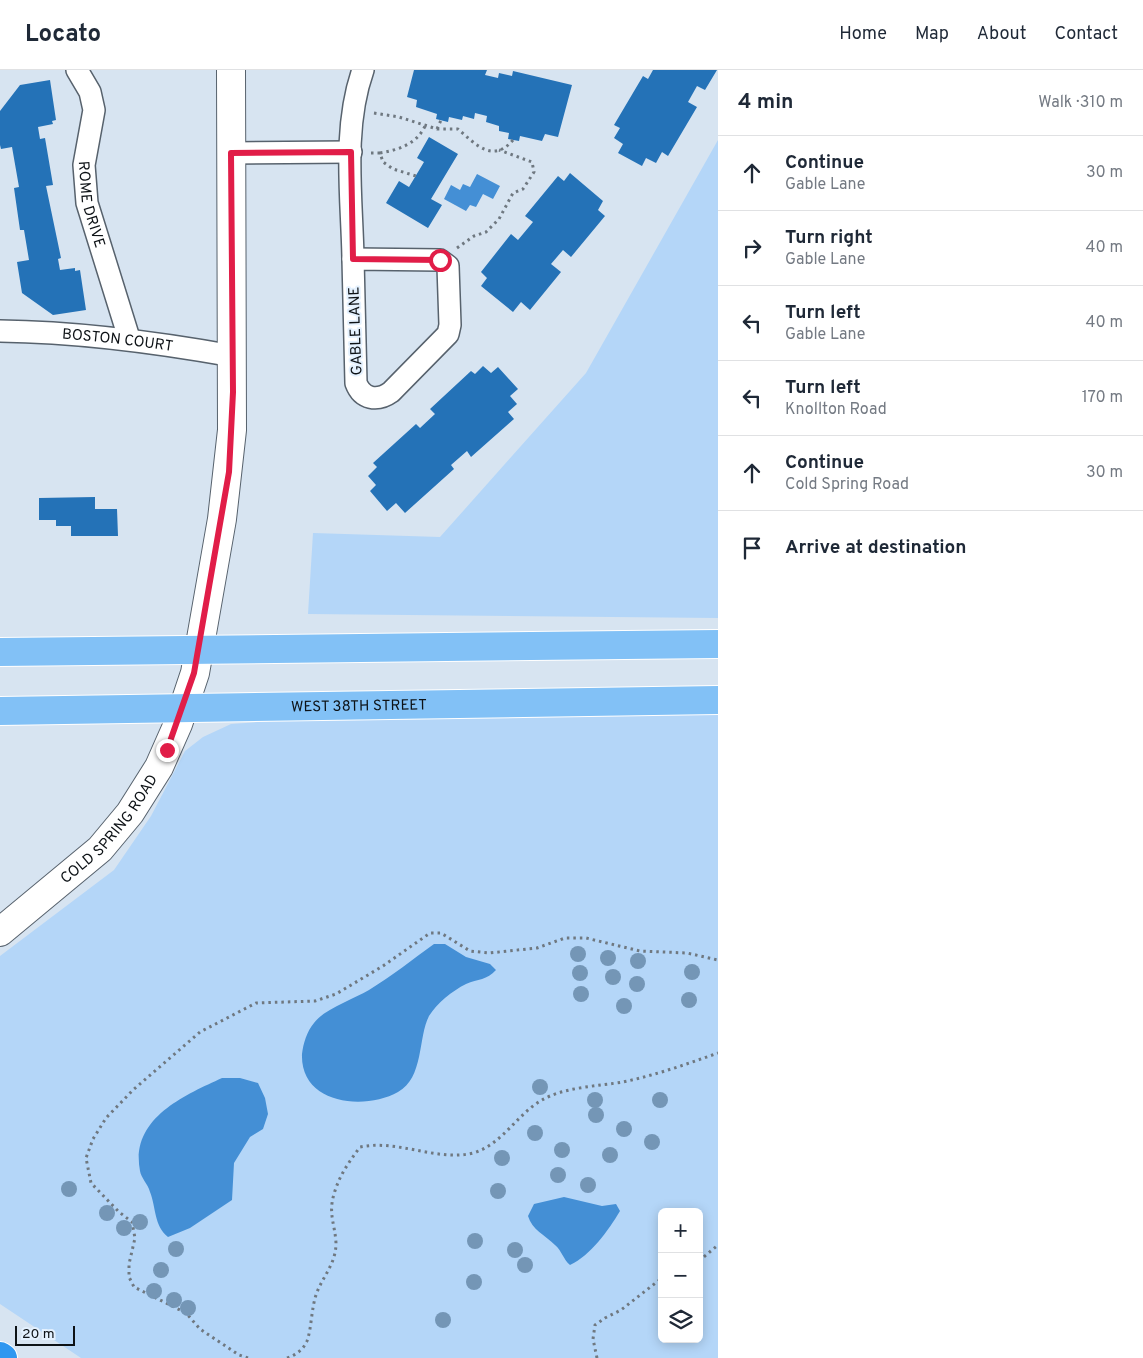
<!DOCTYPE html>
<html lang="en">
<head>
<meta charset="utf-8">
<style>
  :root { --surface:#fff; --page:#f2f2f3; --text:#1f2937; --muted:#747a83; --line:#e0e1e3 }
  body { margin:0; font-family:Overpass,sans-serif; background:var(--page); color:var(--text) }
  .controls { position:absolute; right:15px; bottom:15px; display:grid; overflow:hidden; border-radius:8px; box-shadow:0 2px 12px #0003 }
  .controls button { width:45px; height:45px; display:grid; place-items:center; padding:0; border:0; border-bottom:1px solid var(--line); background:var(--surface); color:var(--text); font:25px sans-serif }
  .scale { position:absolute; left:15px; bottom:12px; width:60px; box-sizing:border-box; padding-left:5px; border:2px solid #0d1216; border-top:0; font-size:14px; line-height:18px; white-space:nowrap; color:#0d1216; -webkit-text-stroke:4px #e4f1fe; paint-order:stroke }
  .stop { position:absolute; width:15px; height:15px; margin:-11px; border:4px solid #e11d48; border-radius:50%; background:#fff }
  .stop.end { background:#e11d48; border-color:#fff; box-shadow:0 1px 5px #0008 }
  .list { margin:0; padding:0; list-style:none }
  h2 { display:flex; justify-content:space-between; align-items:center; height:65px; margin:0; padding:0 20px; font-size:21px }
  h2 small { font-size:16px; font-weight:400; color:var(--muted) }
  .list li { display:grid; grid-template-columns:32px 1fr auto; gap:15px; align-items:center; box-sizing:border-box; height:75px; padding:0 20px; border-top:1px solid var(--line) }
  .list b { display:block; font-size:19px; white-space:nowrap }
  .list p { margin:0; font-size:16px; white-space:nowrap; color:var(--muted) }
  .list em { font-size:16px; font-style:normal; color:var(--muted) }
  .icon { flex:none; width:28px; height:28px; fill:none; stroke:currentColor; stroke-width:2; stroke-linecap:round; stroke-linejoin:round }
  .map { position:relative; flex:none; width:718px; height:1288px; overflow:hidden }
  header { display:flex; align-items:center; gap:30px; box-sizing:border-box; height:70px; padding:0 25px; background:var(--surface); border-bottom:1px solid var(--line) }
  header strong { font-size:24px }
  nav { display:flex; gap:28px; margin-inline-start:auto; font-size:18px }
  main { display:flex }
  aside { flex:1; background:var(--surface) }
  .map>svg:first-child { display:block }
  .green { fill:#b4d6f8; fill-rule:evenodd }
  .water { fill:#448fd5 }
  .building { fill:#2472b7 }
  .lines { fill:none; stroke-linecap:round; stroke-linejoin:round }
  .minor-casing { stroke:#57626d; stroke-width:24 }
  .tertiary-casing { stroke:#57626d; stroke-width:30 }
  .primary-casing { stroke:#fff; stroke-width:30 }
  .motorway-casing { stroke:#fff; stroke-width:30 }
  .path { stroke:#6f7880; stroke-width:3; stroke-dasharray:2.5 4; stroke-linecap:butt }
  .minor { stroke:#fff; stroke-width:21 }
  .tertiary { stroke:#fff; stroke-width:28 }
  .primary { stroke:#82c1f6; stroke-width:28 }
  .motorway { stroke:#2f97f0; stroke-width:28 }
  .tree { fill:#7496b6 }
  .route { stroke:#e11d48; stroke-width:6 }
  .labels { text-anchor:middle; stroke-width:4; stroke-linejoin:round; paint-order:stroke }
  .street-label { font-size:15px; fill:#0d1216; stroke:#e4f1fe }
</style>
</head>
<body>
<header>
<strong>Locato</strong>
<nav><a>Home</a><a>Map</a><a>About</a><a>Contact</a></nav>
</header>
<main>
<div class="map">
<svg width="718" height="1288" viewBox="0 0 718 1288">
  <rect width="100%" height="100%" fill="#d7e4f1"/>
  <g class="green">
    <path d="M 718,70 L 718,548 L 308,544 L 313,463 L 440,467 L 586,303 Z"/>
    <path d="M 718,643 L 718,1288 L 81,1288 L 0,1234 L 0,886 L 114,800 L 151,746 L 185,681 L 203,667 L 231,654 L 271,651 ZM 662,1142 L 699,1142 L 699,1269 L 662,1269 Z"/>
  </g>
  <g class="water">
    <path d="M 477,104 L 500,116 L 493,129 L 483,124 L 476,137 L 470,135 L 466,141 L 444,129 L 451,115 L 460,120 L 463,114 L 470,117 Z"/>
    <path d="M 434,874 L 445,874 L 466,887 L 490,894 L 496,900 C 487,910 478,909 466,914 C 452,921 437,933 429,946 C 418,967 424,1008 398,1022 C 364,1041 300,1034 302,984 C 303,974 307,961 314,953 C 324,939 354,929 369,920 C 392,906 413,889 434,874 Z"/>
    <path d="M 222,1008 L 240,1008 L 258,1013 L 265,1028 L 268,1044 L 263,1059 L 250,1067 L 234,1093 L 232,1130 L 190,1158 L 168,1167 C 154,1156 156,1137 150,1122 C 148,1114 141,1108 140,1101 C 130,1049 183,1026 222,1008 Z"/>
    <path d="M 564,1127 L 602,1136 L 616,1134 L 620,1141 C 608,1161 591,1185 570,1195 C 563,1189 562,1181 555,1175 C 545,1165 532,1160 528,1146 L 534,1134 Z"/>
  </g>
  <g class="building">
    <path d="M 414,0 L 487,0 L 485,5 L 498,8 L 499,3 L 512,6 L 513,1 L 572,15 L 558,67 L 545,64 L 542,71 L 520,66 L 519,71 L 508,69 L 509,63 L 499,61 L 499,56 L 486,52 L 487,46 L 475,43 L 474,49 L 463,46 L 462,50 L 449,47 L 448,52 L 436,49 L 437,44 L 416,37 L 417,30 L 407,27 Z"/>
    <path d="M 653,0 L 717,0 L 705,20 L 697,16 L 688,32 L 697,37 L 668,86 L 662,82 L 656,93 L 646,88 L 642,96 L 618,83 L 623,74 L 614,68 L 620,58 L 614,55 L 643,6 L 648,9 Z"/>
    <path d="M 50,10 L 56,50 L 52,51 L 53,54 L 38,57 L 40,69 L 45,68 L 53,115 L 46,116 L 61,188 L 58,189 L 60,200 L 75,198 L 75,201 L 80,200 L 86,240 L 53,245 L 22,223 L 17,192 L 29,190 L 24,160 L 20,160 L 14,118 L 19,117 L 12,77 L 1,79 L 0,75 L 0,41 L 20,15 Z"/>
    <path d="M 429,67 L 458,84 L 431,129 L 442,135 L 428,158 L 386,133 L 399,111 L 409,117 L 424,92 L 417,88 Z"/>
    <path d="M 570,103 L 603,131 L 598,140 L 605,146 L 571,187 L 563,180 L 551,194 L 561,202 L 530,240 L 521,232 L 513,242 L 481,216 L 487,208 L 481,202 L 511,164 L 518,170 L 533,152 L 525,146 L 558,106 L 564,111 Z"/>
    <path d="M 483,296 L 491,303 L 498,297 L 518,319 L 510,326 L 517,334 L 508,342 L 514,349 L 471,387 L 467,381 L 451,395 L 454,399 L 405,443 L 396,433 L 387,441 L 370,421 L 376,415 L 368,406 L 377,397 L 373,393 L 416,354 L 420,358 L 435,344 L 430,339 L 471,301 L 475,304 Z"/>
    <path d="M 95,427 L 95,439 L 117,439 L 118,466 L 71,466 L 71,456 L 56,456 L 56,450 L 39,450 L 39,428 Z"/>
  </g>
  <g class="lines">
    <g class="minor-casing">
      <g id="minor">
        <path id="s1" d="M 77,0 L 90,22 L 94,40 L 84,95 L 87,133 L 129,268"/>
        <path d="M 231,83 L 351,82"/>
        <path d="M 353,189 L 440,190 L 448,196 L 450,255 L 448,264 L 391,322 C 377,332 362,329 356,313 Z"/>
        <path d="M 353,189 C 352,128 342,59 363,0"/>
        <path id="s2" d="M 0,261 C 79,262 155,272 233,286"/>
      </g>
    </g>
    <g class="tertiary-casing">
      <g id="tertiary">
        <path id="s3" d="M 0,862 L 100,779 L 130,743 L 159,697 L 178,654 L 195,603 L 222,449 L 232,360 L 231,0"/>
      </g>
    </g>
    <g class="primary-casing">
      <g id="primary">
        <path d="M 0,582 L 718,574"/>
        <path id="s4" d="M 0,641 L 718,630"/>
      </g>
    </g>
    <g class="motorway-casing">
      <path id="motorway" d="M 0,1286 L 3,1288"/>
    </g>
    <g class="path">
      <path d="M 374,43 L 399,47 L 437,59 L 458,59 C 475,74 493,94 513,70"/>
      <path d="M 437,59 L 441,50"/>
      <path d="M 371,83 L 380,83 L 383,92 L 393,99 L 416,106"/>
      <path d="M 380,83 C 398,80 417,74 425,56"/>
      <path d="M 457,178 L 474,166 L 486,162 L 499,149 L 513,123 L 523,119 L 534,102 L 532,92 L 499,80"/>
      <path d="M 699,1191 L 718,1175"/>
      <path d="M 248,1288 L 239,1285 L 200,1259 L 186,1243 L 134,1217 L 129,1207 L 129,1194 L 135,1168 L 132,1152 L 119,1142 L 91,1113 L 86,1088 L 93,1069 L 106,1048 L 133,1020 L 200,962 L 256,933 L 315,931 L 336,924 L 383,896 L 430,863 L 441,863 L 470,881 L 489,883 L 537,878 L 565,868 L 586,868 L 640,881 L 687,883 L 718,890"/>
      <path d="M 287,1288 C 296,1285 303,1280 307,1271 C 312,1257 311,1238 317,1222 C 324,1205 336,1193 336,1173 C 335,1154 328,1144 334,1124 C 339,1106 349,1092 360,1077 C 398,1069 437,1092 473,1083 C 502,1075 517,1044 542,1030 C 564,1017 599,1016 623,1012 C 656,1005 687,994 718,983"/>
      <path d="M 597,1288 L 593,1269 L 595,1255 L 605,1248 L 621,1240 L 662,1208"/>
    </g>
    <use href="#minor" class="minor"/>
    <use href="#tertiary" class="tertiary"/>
    <use href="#primary" class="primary"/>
    <use href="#motorway" class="motorway"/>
  </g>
  <g class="tree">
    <circle cx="578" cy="884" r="8"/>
    <circle cx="608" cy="888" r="8"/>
    <circle cx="638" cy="891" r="8"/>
    <circle cx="692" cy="902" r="8"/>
    <circle cx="580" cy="903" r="8"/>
    <circle cx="613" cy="907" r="8"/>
    <circle cx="637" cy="914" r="8"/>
    <circle cx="581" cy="924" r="8"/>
    <circle cx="689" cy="930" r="8"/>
    <circle cx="624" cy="936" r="8"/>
    <circle cx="540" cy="1017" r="8"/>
    <circle cx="595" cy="1030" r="8"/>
    <circle cx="660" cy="1030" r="8"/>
    <circle cx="596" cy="1045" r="8"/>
    <circle cx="624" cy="1059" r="8"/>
    <circle cx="535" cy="1063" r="8"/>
    <circle cx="652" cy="1072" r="8"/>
    <circle cx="562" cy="1080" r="8"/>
    <circle cx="610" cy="1085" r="8"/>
    <circle cx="502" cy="1088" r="8"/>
    <circle cx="558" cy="1105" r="8"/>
    <circle cx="588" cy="1115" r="8"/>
    <circle cx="69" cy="1119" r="8"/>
    <circle cx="498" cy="1121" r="8"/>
    <circle cx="107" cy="1143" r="8"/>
    <circle cx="140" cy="1152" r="8"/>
    <circle cx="124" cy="1158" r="8"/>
    <circle cx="475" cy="1171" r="8"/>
    <circle cx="176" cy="1179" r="8"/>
    <circle cx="515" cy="1180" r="8"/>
    <circle cx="525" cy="1195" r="8"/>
    <circle cx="161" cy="1200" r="8"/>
    <circle cx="474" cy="1212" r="8"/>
    <circle cx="154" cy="1221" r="8"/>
    <circle cx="174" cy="1230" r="8"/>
    <circle cx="188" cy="1238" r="8"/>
    <circle cx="443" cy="1250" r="8"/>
  </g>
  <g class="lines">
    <path class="route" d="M 167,680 L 194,603 L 229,402 L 233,322 L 231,83 L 351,82 L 353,189 L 440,190"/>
  </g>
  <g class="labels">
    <g class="street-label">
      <text dy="5" stroke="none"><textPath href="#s1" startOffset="140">ROME DRIVE</textPath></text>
      <text transform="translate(355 261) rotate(-92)" y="5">GABLE LANE</text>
      <text dy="5" stroke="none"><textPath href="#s2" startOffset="118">BOSTON COURT</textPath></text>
      <text dy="5" stroke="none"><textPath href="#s4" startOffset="359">WEST 38TH STREET</textPath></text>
      <text dy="5" stroke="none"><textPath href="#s3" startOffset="151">COLD SPRING ROAD</textPath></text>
    </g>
  </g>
</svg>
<div class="controls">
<button>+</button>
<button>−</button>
<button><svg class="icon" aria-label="layers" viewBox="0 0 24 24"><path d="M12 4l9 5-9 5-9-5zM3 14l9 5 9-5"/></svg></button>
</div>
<div class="scale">20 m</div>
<div class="stop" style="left:440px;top:190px"></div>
<div class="stop end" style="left:167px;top:680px"></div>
</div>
<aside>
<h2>4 min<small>Walk · 310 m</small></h2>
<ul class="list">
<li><svg class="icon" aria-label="ahead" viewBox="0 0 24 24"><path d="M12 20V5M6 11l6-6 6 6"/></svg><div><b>Continue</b><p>Gable Lane</p></div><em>30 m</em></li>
<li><svg class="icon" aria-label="right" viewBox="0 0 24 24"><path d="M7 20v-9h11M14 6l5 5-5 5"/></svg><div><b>Turn right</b><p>Gable Lane</p></div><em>40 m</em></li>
<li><svg class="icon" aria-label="left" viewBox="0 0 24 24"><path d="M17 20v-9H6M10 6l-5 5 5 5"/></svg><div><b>Turn left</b><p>Gable Lane</p></div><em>40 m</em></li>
<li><svg class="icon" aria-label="left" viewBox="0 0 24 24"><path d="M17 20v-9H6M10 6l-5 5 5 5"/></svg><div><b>Turn left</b><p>Knollton Road</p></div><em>170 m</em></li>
<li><svg class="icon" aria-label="ahead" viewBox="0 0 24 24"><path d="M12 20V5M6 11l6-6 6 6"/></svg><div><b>Continue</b><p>Cold Spring Road</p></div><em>30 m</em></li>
<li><svg class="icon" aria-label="arrive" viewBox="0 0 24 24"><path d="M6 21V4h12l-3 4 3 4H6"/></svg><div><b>Arrive at destination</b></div></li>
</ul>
</aside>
</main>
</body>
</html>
